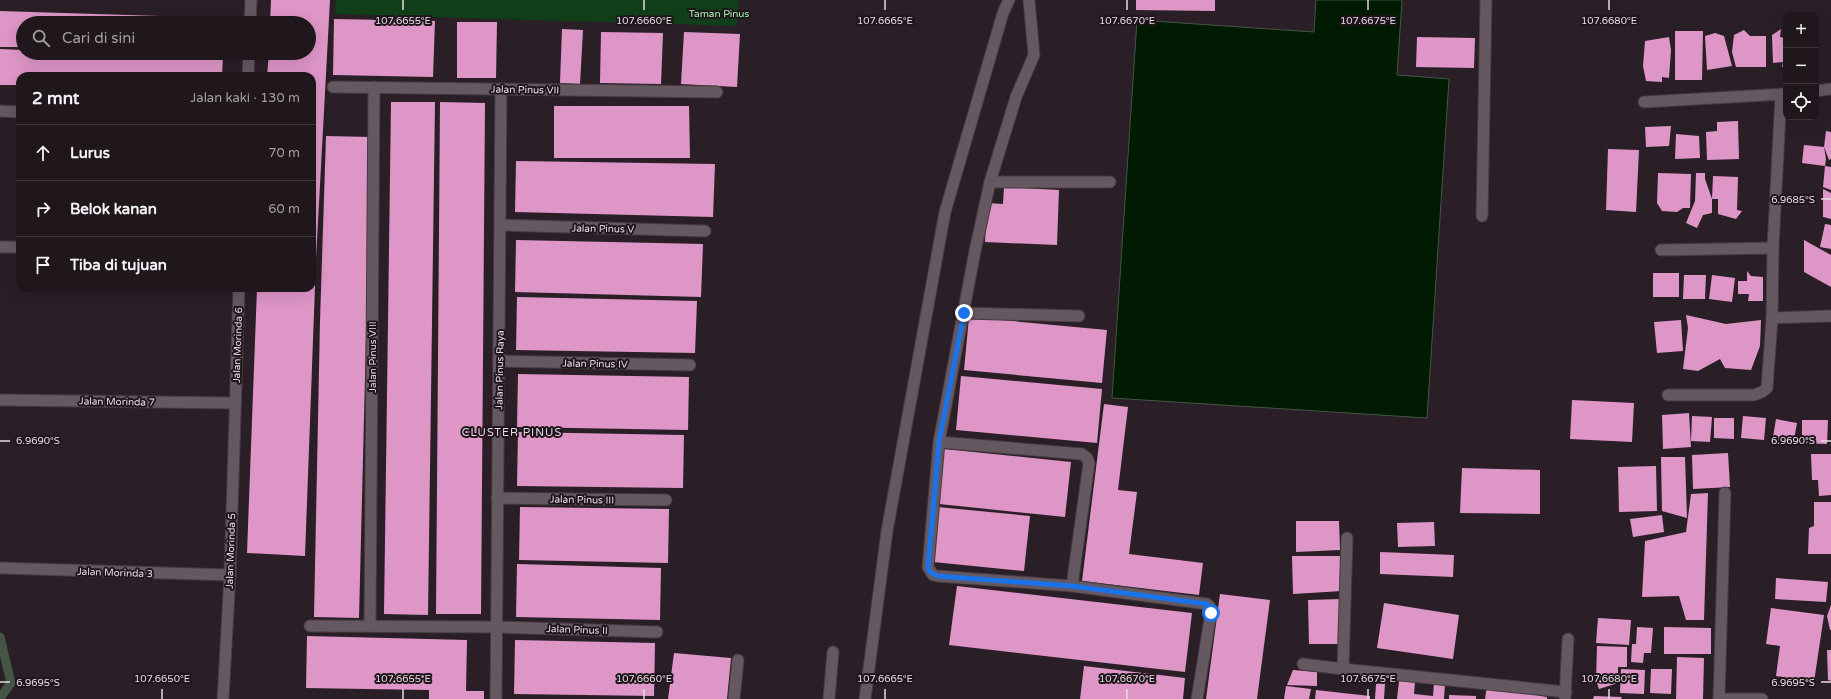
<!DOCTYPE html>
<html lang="id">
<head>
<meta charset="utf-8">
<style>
  :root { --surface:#20171d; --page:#282026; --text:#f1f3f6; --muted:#a29fa4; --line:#3d363b }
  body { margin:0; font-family:"Varela Round",sans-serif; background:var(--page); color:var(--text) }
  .controls { position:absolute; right:12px; top:12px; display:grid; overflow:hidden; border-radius:8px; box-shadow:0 4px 16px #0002 }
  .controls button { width:36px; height:36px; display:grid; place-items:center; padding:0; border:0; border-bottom:1px solid var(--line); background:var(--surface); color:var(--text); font:20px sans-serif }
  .stop { position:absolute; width:12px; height:12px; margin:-9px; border:3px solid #1a73e8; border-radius:50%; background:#fff }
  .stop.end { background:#1a73e8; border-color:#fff; box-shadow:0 1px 4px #0008 }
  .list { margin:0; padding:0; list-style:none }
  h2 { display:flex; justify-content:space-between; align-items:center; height:52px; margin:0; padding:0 16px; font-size:17px }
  h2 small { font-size:13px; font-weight:400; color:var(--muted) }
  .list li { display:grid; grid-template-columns:26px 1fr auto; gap:12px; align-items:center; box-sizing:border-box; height:56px; padding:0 16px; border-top:1px solid var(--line) }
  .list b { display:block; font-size:15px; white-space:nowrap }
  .list em { font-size:13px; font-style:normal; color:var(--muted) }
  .icon { flex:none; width:22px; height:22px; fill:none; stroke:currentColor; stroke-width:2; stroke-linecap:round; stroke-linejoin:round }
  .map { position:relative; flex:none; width:1831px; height:699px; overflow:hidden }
  .search { position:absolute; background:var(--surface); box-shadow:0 4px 16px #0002; left:16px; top:16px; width:300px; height:44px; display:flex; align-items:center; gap:10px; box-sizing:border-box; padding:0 14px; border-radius:22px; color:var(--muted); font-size:15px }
  .panel { position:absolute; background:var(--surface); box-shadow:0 4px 16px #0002; left:16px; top:72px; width:300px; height:220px; border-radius:12px }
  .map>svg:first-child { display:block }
  .green { fill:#0f3e18 }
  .water { fill:#001b02; stroke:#445545 }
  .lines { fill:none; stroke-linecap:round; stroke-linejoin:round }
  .stream { stroke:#445545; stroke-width:9 }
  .building { fill:#de96c7 }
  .service-casing { stroke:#453b41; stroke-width:13 }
  .minor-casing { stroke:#453b41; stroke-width:13 }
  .service { stroke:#665861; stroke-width:11 }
  .minor { stroke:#665861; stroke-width:11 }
  .route { stroke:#1a73e8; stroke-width:5 }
  .ticks { fill:none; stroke:#e4dce1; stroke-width:1.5 }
  .labels { text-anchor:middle; stroke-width:4; stroke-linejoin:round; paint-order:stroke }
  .park-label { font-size:10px; fill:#a1f7a9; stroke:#21151d }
  .street-label { font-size:10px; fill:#e4dce1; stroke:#21151d }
  .neighbourhood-label { font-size:11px; letter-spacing:1px; fill:#e4dce1; stroke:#21151d }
  .ticks-label { font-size:10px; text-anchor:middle; fill:#e4dce1; stroke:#21151d; stroke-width:4; stroke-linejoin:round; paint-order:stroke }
</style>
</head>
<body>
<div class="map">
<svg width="1831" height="699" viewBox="0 0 1831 699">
  <rect width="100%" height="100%" fill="#2b1f27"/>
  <path class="green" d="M 336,0 L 739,0 L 737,26 L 335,14 Z"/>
  <path class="water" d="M 1316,0 L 1402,0 L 1397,75 L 1449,79 L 1427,418 L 1112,398 L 1137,20 L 1314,32 Z"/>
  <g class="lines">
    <path class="stream" d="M 0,637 L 11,683 L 0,698"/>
  </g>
  <g class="building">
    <path d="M 271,0 L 330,0 L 316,259 L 305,556 L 247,553 L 257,288 L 312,288 L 312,76 L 267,76 L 269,53 L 309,53 L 309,23 L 270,23 Z"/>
    <path d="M 1136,0 L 1215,0 L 1215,11 L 1136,10 Z"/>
    <path d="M 0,11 L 224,18 L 224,23 L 23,23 L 23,47 L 0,47 Z"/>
    <path d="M 334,19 L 435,21 L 433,77 L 333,75 Z"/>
    <path d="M 457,22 L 497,22 L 496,78 L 457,78 Z"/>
    <path d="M 562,29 L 583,30 L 580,84 L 560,83 Z"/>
    <path d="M 1781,29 L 1780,37 L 1786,38 L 1786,68 L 1782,67 L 1783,62 L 1773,63 L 1772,35 Z"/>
    <path d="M 1744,30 L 1750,36 L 1766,36 L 1766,67 L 1736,67 L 1732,52 L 1734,35 Z"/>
    <path d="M 1675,31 L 1703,31 L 1702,80 L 1675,80 Z"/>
    <path d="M 601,32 L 663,33 L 661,84 L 600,83 Z"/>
    <path d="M 684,32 L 740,34 L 737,87 L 681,84 Z"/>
    <path d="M 1715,33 L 1724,36 L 1732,66 L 1707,70 L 1705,36 Z"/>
    <path d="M 1417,37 L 1475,38 L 1474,68 L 1416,67 Z"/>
    <path d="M 1669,37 L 1671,50 L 1669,78 L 1662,77 L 1662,82 L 1646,81 L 1643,66 L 1645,41 Z"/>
    <path d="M 0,49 L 23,50 L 23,53 L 122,53 L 223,56 L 222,76 L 20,76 L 20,85 L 0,85 Z"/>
    <path d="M 391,102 L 435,102 L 428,615 L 384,614 Z"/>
    <path d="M 440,102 L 485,103 L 481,614 L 436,614 Z"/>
    <path d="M 554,106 L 689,106 L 690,158 L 554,158 Z"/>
    <path d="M 1738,121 L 1739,159 L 1707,160 L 1706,132 L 1717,131 L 1717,122 Z"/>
    <path d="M 1671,126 L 1669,146 L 1646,147 L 1645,127 Z"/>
    <path d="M 1826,131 L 1831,132 L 1831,159 L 1829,160 L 1824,147 Z"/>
    <path d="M 1676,134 L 1699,136 L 1700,158 L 1675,159 Z"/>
    <path d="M 326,136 L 371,137 L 359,618 L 314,617 L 320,321 Z"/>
    <path d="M 1804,145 L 1824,147 L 1826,159 L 1825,166 L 1831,167 L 1831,190 L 1823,187 L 1825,166 L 1802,163 Z"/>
    <path d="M 1608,149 L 1639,150 L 1636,212 L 1606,210 Z"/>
    <path d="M 516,161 L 715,164 L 713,217 L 515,212 Z"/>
    <path d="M 1658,173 L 1691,174 L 1690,208 L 1683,208 L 1677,212 L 1662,211 L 1657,203 Z"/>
    <path d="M 1696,173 L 1705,173 L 1705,179 L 1712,199 L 1712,213 L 1703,215 L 1697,228 L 1686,223 L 1695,201 Z"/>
    <path d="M 1713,176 L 1738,177 L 1737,210 L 1742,211 L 1736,219 L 1718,214 L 1718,199 L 1712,199 Z"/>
    <path d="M 1004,187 L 1059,190 L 1057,245 L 985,242 L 987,203 L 1003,204 Z"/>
    <path d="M 1823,189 L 1831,193 L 1831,219 L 1823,217 Z"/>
    <path d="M 1825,224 L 1831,225 L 1831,249 L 1820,247 Z"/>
    <path d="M 516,240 L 703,244 L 701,297 L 515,292 Z"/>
    <path d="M 1804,240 L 1831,255 L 1831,287 L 1804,272 Z"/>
    <path d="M 1747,271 L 1751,276 L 1763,277 L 1763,301 L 1748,301 L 1749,294 L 1738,294 L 1738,281 L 1747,281 Z"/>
    <rect x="1653" y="273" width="26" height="24"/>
    <path d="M 1684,275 L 1706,275 L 1705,299 L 1683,299 Z"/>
    <path d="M 1712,275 L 1735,278 L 1732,302 L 1709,299 Z"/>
    <path d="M 517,297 L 697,301 L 695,353 L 516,350 Z"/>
    <path d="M 1686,315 L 1726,324 L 1761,320 L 1760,346 L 1751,370 L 1725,368 L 1720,359 L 1698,371 L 1683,369 L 1688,328 Z"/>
    <path d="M 969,317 L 1107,330 L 1102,383 L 964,370 Z"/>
    <path d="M 1681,320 L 1683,351 L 1657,353 L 1654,322 Z"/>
    <path d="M 518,374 L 689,377 L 688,430 L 517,427 Z"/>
    <path d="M 961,376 L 1102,389 L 1097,443 L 956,430 Z"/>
    <path d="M 1572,400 L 1634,403 L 1632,442 L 1570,439 Z"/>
    <path d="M 1104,404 L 1128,407 L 1118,490 L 1137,492 L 1129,554 L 1203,563 L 1199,595 L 1082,581 Z"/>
    <path d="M 1689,413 L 1691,447 L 1663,449 L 1662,415 Z"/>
    <path d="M 1692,416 L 1712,417 L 1710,442 L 1691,441 Z"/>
    <path d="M 1743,416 L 1766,418 L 1764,440 L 1741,438 Z"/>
    <path d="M 1714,418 L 1734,418 L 1734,439 L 1714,438 Z"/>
    <path d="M 1776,419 L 1797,423 L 1793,445 L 1772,443 Z"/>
    <path d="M 1802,420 L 1828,420 L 1827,444 L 1802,443 Z"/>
    <path d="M 518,432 L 684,435 L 683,488 L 517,486 Z"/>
    <path d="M 944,449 L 1071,462 L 1065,517 L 939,504 Z"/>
    <path d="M 1728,453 L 1730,487 L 1693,489 L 1692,455 Z"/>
    <path d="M 1811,454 L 1831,454 L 1831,495 L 1819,496 L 1818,480 L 1812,480 Z"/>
    <path d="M 1661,457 L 1685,457 L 1687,518 L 1662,511 Z"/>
    <path d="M 1656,466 L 1657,511 L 1619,512 L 1618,467 Z"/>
    <path d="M 1462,468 L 1540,470 L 1540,514 L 1460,513 Z"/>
    <path d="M 1708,493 L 1704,620 L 1686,620 L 1679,596 L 1642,597 L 1645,541 L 1686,532 L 1691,494 Z"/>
    <path d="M 1814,502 L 1831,502 L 1831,554 L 1808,554 L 1809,528 L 1814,526 Z"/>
    <path d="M 520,507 L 669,509 L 668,563 L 519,560 Z"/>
    <path d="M 938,507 L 1030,516 L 1024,571 L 933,562 Z"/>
    <path d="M 1662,515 L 1664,532 L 1633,537 L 1630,519 Z"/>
    <path d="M 1296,521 L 1339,521 L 1340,550 L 1296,552 Z"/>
    <path d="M 1434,522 L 1435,546 L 1398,547 L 1397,523 Z"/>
    <path d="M 1380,552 L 1454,555 L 1453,577 L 1380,574 Z"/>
    <path d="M 1292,556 L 1342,556 L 1342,591 L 1293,594 Z"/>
    <path d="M 517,564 L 661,568 L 660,620 L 516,617 Z"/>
    <path d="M 1776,578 L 1828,582 L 1826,602 L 1775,599 Z"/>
    <path d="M 957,586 L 1192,613 L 1185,672 L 949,645 Z"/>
    <path d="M 1220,594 L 1270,600 L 1257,699 L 1206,699 Z"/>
    <path d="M 1341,599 L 1341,644 L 1309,644 L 1308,600 Z"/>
    <path d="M 1384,603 L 1459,615 L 1453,659 L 1377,648 Z"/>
    <path d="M 1831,605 L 1831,630 L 1830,630 L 1827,616 Z"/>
    <path d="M 1771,608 L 1824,615 L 1814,682 L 1776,676 L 1780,646 L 1766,644 Z"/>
    <path d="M 1598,618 L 1631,620 L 1629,645 L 1596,643 Z"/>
    <path d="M 1637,627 L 1653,628 L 1651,653 L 1644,653 L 1643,663 L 1631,662 L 1632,644 L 1636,644 Z"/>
    <path d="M 1664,627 L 1711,628 L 1711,654 L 1664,654 Z"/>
    <path d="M 307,636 L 467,640 L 466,691 L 484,691 L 484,699 L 429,699 L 429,690 L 306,688 Z"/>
    <path d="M 515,640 L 655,643 L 654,696 L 514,694 Z"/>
    <path d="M 1597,646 L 1627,647 L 1627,667 L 1618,667 L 1618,683 L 1599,689 L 1596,680 Z"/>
    <path d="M 1827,650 L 1831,650 L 1831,681 L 1828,680 Z"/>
    <path d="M 674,653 L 731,658 L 727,699 L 668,699 Z"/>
    <path d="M 1677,657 L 1704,658 L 1703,699 L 1676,699 Z"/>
    <path d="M 1084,666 L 1185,678 L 1183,699 L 1080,699 Z"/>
    <path d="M 1621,669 L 1645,670 L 1644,694 L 1620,693 Z"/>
    <path d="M 1651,669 L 1672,669 L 1671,694 L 1650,693 Z"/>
    <path d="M 1293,670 L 1317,672 L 1317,686 L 1287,685 Z"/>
    <path d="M 1399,681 L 1415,682 L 1414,694 L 1433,696 L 1434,683 L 1445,683 L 1444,699 L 1397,699 Z"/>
    <path d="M 1385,683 L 1384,699 L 1375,699 L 1376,684 Z"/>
    <path d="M 1286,686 L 1311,689 L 1309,699 L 1284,699 Z"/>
    <path d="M 1487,686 L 1547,697 L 1547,699 L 1485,699 Z"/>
    <path d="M 1316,690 L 1370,696 L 1370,699 L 1315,699 Z"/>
    <path d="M 1449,695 L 1476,696 L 1476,699 L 1449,699 Z"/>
    <path d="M 1594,696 L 1622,697 L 1621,699 L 1593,699 Z"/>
  </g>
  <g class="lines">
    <g class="service-casing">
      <path id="service" d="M 1482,216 L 1486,0"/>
    </g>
    <g class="minor-casing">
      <g id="minor">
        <path d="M 1029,0 L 1034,55 L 1016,97 L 990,182 L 975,251 L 939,442 L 928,567 L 933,575 L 937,576 L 1072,586 L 1207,604 L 1210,607 L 1211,613 L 1197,699"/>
        <path d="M 250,23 L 251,0"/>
        <path d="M 248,76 L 249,53"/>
        <path d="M 333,87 L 717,92"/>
        <path d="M 1816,91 L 1831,89"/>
        <path d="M 1644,102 L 1786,94"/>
        <path d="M 0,111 L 20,112"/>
        <path d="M 990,182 L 1110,182"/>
        <path d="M 501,225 L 705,231"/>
        <path d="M 0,247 L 20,247"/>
        <path d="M 1773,248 L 1781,94"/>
        <path d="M 1661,250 L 1773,248 L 1772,318 L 1767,388 L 1762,392 L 1754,395 L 1668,395"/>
        <path d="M 964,313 L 1079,316"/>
        <path d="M 1772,318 L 1831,316"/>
        <path d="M 499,361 L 690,365"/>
        <path d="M 0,400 L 235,403"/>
        <path d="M 939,442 L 1082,454 L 1087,458 L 1089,463 L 1072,586"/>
        <path d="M 497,498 L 666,500"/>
        <path d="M 1347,538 L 1343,669 L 1566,692"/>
        <path d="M 0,568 L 230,575"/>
        <path d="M 310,626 L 496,627 L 657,632"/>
        <path d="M 370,626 L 374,87"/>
        <path d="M 1303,664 L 1343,669"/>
        <path d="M 1565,698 L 1568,639"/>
        <path d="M 1719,698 L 1725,493"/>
        <path d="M 223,699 L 230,575 L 239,288"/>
        <path d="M 496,699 L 501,89"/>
        <path d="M 734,699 L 738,660"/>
        <path d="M 829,699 L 833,652"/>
        <path d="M 865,699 L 887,531 L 945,212 L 1003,13 L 1009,0"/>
        <path d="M 1719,699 L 1762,699"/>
      </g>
    </g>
    <use href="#service" class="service"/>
    <use href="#minor" class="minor"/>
  </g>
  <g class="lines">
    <path class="route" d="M 964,313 L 939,442 L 928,567 L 929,571 L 937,576 L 1072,586 L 1207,604 L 1210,607 L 1211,613"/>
  </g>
  <path class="ticks" d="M 403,0 L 403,10M 644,0 L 644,10M 885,0 L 885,10M 1127,0 L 1127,10M 1368,0 L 1368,10M 1609,0 L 1609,10M 1821,199 L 1831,199M 0,441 L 10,441M 1821,441 L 1831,441M 0,682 L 10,682M 1821,682 L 1831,682M 162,689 L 162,699M 403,689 L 403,699M 644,689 L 644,699M 885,689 L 885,699M 1127,689 L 1127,699M 1368,689 L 1368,699M 1609,689 L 1609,699"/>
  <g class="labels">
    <g class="park-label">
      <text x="719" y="17">Taman Pinus</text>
    </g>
    <g class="street-label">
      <text transform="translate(525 89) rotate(1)" y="4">Jalan Pinus VII</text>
      <text transform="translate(603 228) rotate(1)" y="4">Jalan Pinus V</text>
      <text transform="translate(237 345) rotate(-88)" y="4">Jalan Morinda 6</text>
      <text transform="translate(372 357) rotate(-90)" y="4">Jalan Pinus VIII</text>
      <text transform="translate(595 363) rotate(1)" y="4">Jalan Pinus IV</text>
      <text transform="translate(499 370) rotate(-89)" y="4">Jalan Pinus Raya</text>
      <text transform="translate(117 401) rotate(1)" y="4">Jalan Morinda 7</text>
      <text transform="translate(582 499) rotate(1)" y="4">Jalan Pinus III</text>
      <text transform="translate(230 551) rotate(-88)" y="4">Jalan Morinda 5</text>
      <text transform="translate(115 572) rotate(2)" y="4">Jalan Morinda 3</text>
      <text transform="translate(577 629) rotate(2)" y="4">Jalan Pinus II</text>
    </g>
    <g class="neighbourhood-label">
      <text x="512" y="436">CLUSTER PINUS</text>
    </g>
  </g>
  <g class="ticks-label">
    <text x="403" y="24">107.6655°E</text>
    <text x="644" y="24">107.6660°E</text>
    <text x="885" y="24">107.6665°E</text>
    <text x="1127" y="24">107.6670°E</text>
    <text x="1368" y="24">107.6675°E</text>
    <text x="1609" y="24">107.6680°E</text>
    <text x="1793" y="203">6.9685°S</text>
    <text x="38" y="444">6.9690°S</text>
    <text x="1793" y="444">6.9690°S</text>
    <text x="162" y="682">107.6650°E</text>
    <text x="403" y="682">107.6655°E</text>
    <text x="644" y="682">107.6660°E</text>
    <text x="885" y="682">107.6665°E</text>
    <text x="1127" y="682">107.6670°E</text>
    <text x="1368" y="682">107.6675°E</text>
    <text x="1609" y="682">107.6680°E</text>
    <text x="38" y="686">6.9695°S</text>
    <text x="1793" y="686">6.9695°S</text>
  </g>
</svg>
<div class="controls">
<button>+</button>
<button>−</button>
<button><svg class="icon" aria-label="locate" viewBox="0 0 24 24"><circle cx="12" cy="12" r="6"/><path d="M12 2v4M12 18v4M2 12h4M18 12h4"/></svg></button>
</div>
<div class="stop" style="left:1211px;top:613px"></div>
<div class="stop end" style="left:964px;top:313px"></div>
<div class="search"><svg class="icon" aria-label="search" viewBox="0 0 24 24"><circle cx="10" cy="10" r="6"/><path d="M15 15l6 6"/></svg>Cari di sini</div>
<section class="panel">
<h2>2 mnt<small>Jalan kaki · 130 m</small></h2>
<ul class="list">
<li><svg class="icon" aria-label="ahead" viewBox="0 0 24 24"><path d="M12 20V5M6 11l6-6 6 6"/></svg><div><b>Lurus</b></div><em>70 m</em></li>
<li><svg class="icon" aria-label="right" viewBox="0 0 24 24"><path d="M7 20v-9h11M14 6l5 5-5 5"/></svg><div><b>Belok kanan</b></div><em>60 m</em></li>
<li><svg class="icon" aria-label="arrive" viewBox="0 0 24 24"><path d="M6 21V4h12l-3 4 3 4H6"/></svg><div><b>Tiba di tujuan</b></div></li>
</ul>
</section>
</div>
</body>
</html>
